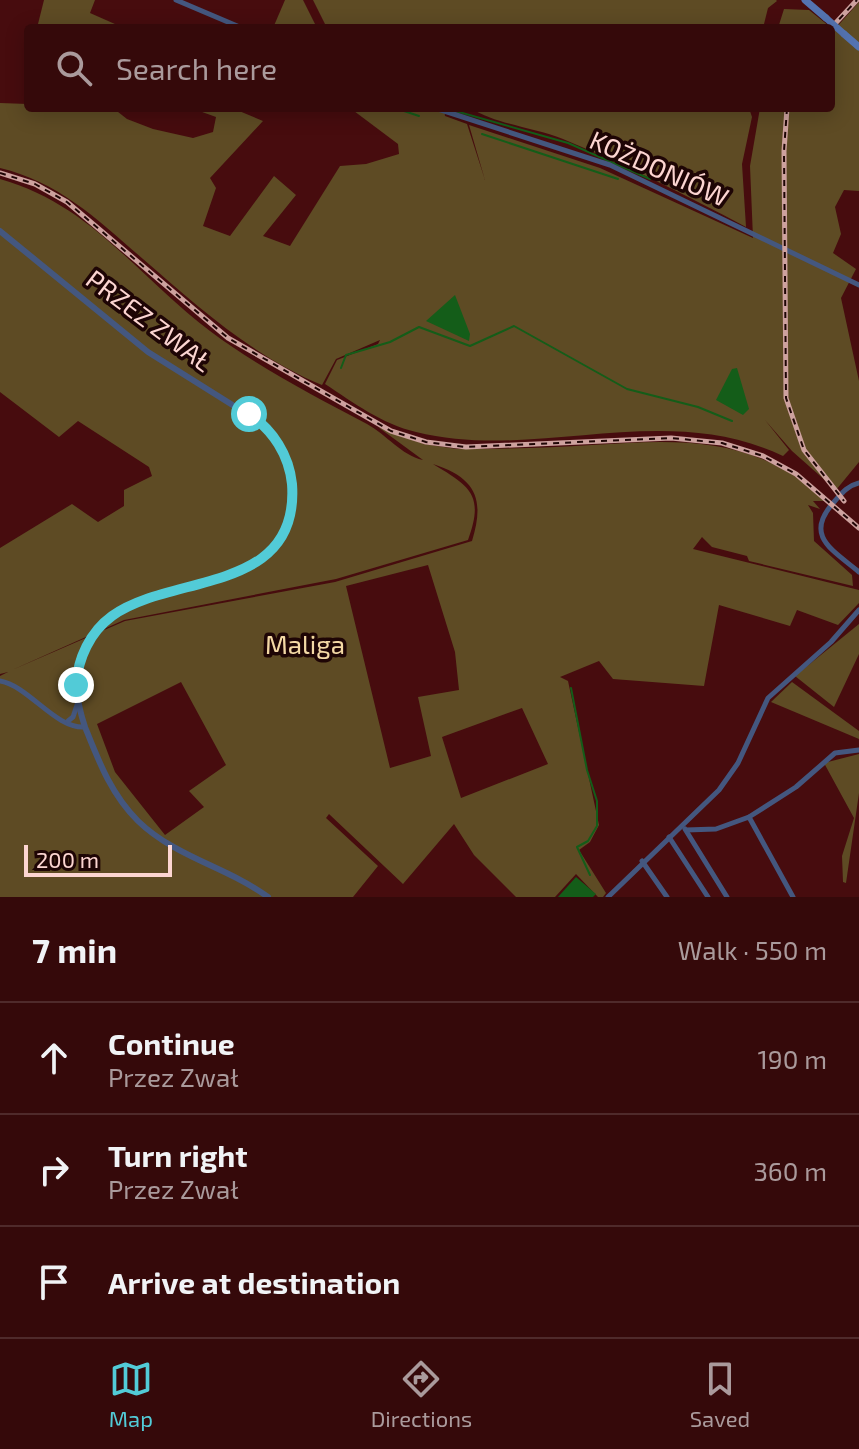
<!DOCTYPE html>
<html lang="en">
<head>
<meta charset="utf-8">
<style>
  :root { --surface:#35090a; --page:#3d1213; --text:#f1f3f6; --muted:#aa9a9c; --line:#4f2a2b; --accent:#52cbd7 }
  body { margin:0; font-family:"Exo 2",sans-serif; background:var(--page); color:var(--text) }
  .scale { position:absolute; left:24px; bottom:20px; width:148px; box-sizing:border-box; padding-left:8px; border:4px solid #fcd5d1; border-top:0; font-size:22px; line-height:28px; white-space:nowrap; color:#fcd5d1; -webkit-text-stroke:6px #1e0505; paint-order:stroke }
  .stop { position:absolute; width:24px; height:24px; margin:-18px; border:6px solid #52cbd7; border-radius:50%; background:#fff }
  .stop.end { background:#52cbd7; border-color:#fff; box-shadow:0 2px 8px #0008 }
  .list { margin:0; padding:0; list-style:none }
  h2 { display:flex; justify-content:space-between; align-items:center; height:104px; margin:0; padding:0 32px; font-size:34px }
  h2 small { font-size:26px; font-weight:400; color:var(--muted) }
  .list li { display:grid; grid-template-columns:52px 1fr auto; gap:24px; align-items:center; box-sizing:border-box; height:112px; padding:0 32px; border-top:2px solid var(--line) }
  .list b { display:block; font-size:30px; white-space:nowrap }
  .list p { margin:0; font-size:26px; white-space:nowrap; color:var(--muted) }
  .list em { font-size:26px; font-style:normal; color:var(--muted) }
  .icon { flex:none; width:44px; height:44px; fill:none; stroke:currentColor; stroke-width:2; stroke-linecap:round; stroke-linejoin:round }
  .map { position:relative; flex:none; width:859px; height:897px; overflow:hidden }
  .search { position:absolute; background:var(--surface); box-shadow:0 4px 20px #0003; left:24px; right:24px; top:24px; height:88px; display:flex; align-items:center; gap:20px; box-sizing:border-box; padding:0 28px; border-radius:8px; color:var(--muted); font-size:30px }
  .sheet { height:440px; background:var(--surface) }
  nav { display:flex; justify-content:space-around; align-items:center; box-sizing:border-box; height:112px; border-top:2px solid var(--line); background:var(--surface); font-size:22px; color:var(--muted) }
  nav a { display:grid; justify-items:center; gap:4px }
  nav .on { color:var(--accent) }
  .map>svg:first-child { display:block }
  .green { fill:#5e4b24; fill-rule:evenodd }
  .water { fill:#145d19 }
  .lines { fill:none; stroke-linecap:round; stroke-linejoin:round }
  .stream { stroke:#145d19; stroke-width:2 }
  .minor { stroke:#44577f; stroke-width:5 }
  .tertiary { stroke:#44577f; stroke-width:6 }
  .secondary { stroke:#5473b1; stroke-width:7 }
  .rail-casing { stroke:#cda19e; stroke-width:5 }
  .rail { stroke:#1e0505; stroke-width:2; stroke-dasharray:6; stroke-linecap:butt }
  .secondary-bridge { stroke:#5473b1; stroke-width:7 }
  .route { stroke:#52cbd7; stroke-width:10 }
  .labels { text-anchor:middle; stroke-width:7; stroke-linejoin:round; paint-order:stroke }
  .street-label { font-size:26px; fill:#fcd5d1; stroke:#1e0505 }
  .park-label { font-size:26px; fill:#f4d9a5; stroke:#1e0505 }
</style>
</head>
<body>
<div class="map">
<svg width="859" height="897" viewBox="0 0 859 897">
  <rect width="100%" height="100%" fill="#470c0e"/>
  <g class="green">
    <path d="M 44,0 L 95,0 L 90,13 L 124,28 L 37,28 Z"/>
    <path d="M 285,0 L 303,0 L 317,28 L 273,28 Z"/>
    <path d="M 313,0 L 776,0 L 777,1 L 768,8 L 763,28 L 327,28 Z"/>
    <path d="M 859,2 L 859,191 L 844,190 L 835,207 L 841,234 L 833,253 L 856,269 L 841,298 L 859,381 L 859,462 L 836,490 L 792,451 L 765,420 L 789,450 L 783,456 C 662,399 538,462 416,432 C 382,424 354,403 325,384 L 337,360 L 378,344 L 380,340 L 336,359 L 322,385 C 254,357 198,307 143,259 C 98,220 59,182 0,168 L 0,103 L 28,104 L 28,108 L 113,108 L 127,119 L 153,129 L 193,138 L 213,132 L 216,117 L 191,108 L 232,108 L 263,121 L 210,178 L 216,188 L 203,226 L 230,236 L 274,176 L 296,195 L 263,236 L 290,246 L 340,166 L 366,164 L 399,154 L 398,144 L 350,108 L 444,108 L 445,116 L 467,124 L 485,180 L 469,125 L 600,168 L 753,238 L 750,166 L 760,108 L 831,108 L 831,28 L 778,28 L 784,9 L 809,10 L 834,30 Z"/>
    <path d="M 470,108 L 749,108 L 752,117 L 742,164 L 746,227 C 686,195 626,165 563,139 C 533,127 498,125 470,108 Z"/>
    <path d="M 0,179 C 92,205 137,276 210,331 C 258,367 314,396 367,424 C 387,435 401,455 423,460 L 378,427 L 424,444 L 457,449 C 502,449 547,448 592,445 C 681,439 755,435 827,501 L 813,501 L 820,509 L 808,505 L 813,513 L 814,541 L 852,575 L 853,586 L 749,561 L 747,556 L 712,547 L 702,537 L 693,549 L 859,590 L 859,603 L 838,625 L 797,610 L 790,626 L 719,605 L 704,686 L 613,679 L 599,661 L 560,677 L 568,681 L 599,825 L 590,842 L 579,850 L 606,893 L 603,897 L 598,897 L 576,874 L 555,897 L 516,897 L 474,855 L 454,824 L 403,884 L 329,814 L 326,818 L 378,866 L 353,897 L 0,897 L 0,676 L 8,672 L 0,674 L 0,548 L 72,504 L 98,522 L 124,506 L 124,490 L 152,476 L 149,467 L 78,421 L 59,437 L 0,392 ZM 433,464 C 476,478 485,499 472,541 L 335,582 L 125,621 L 12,670 L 124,620 L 336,579 L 468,540 C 485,494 469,486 433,464 ZM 428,565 L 455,652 L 459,690 L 418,697 L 431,756 L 390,768 L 346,586 ZM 181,682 L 226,765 L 189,791 L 204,807 L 165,835 L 115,772 L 97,724 ZM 522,708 L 548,764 L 461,798 L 442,737 Z"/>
    <path d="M 859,624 L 859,654 L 834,707 L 795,676 Z"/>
    <path d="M 792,682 L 859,731 L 859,739 L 771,702 Z"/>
    <path d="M 859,754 L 859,793 L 846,883 L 843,882 L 842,856 L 854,818 L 824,763 Z"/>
  </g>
  <g class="water">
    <path d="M 455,295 L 470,334 L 469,341 L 426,321 Z"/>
    <path d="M 737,368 L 749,409 L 743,415 L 716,400 L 732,369 Z"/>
    <path d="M 576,877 L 596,894 L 593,897 L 558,897 Z"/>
  </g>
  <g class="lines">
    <g class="stream">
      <path d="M 395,108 L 419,116"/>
      <path d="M 445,108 L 568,143 L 650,179"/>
      <path d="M 482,134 L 618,179"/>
      <path d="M 341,368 L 346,355 L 390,342 L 419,327 L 470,346 L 514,326 L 627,389 L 698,407 L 732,421"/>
      <path d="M 571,688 L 587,770 L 597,801 L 597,826 L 588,841 L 577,847 L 590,875"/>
    </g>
    <g class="minor">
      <path d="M 176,0 L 242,28"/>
      <path d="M 435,108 L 610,165 L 859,285"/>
      <path d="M 859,483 C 847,486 842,493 834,502 C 803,536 833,550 859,572"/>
      <path d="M 0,681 C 29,686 55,729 85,727"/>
      <path d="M 68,721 L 73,717 L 78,702"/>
      <path d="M 749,817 L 796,787 L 835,753 L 859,750"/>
      <path d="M 685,829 L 727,897"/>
      <path d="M 686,830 L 716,829 L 749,817 L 793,897"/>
      <path d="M 669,837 L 708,897"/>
      <path d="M 642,861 L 667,897"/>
      <path d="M 608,897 L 719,790 L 738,763 L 768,698 L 831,642 L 859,610"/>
    </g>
    <path class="tertiary" d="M 0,231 L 148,352 L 258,421 C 278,438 291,462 292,489 C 294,617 117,559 82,656 C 73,680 77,703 85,727 C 99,762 111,794 138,821 C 175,857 227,867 268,897"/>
    <g class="secondary">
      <path d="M 805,0 L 826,18"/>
      <path d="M 844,34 L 859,47"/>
    </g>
    <g class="rail-casing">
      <g id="rail">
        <path d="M 831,28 L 857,0"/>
        <path d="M 787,108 L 784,151 L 786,398 L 804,450 L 844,501"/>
        <path d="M 0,173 L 35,184 L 67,202 L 228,338 L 391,431 L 426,442 L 466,447 L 671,438 L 722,443 L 763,456 L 796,474 L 859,528"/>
      </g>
    </g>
    <use href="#rail" class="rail"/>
    <path class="secondary-bridge" d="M 826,18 L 844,34"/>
  </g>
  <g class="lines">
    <path class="route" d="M 76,685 C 78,658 90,632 112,616 C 171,573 300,595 292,484 C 289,455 273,430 249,414"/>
  </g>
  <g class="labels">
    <g class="street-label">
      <text transform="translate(659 169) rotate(24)" y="9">KOŻDONIÓW</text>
      <text transform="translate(149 321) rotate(37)" y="9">PRZEZ ZWAŁ</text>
    </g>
    <g class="park-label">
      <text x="305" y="654">Maliga</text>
    </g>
  </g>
</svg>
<div class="scale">200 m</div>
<div class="stop" style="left:249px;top:414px"></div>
<div class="stop end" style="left:76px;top:685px"></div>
<div class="search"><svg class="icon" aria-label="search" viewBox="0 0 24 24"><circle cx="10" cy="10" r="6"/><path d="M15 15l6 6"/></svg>Search here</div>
</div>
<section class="sheet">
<h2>7 min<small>Walk · 550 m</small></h2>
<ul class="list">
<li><svg class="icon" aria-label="ahead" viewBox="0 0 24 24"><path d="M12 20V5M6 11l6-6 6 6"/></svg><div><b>Continue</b><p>Przez Zwał</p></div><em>190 m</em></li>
<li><svg class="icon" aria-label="right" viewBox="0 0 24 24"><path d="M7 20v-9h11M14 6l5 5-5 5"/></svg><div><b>Turn right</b><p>Przez Zwał</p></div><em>360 m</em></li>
<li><svg class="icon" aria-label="arrive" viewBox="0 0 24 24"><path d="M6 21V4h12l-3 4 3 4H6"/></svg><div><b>Arrive at destination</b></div></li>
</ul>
</section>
<nav>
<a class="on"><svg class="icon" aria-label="map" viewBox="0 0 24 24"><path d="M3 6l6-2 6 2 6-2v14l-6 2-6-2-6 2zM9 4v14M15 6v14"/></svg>Map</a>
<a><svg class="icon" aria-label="directions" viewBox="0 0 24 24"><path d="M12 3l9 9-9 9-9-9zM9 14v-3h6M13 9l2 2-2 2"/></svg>Directions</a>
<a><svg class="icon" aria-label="saved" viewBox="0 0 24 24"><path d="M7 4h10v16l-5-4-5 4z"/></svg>Saved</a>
</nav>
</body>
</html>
